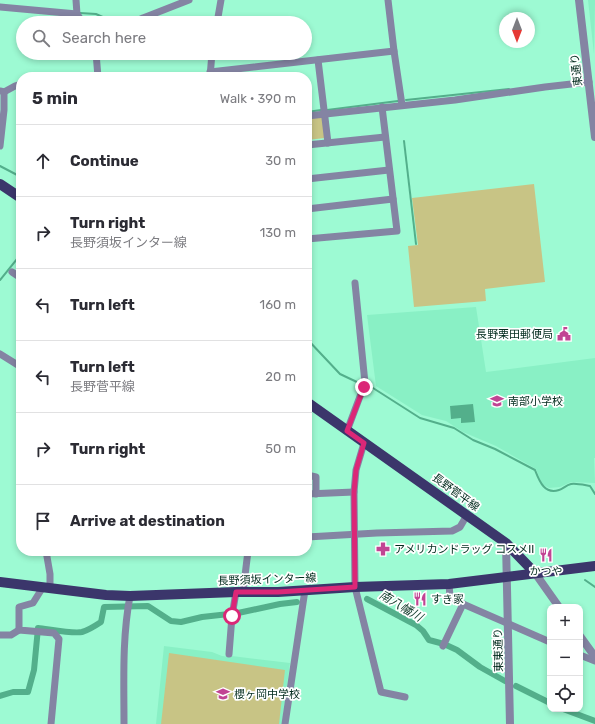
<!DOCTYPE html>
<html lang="en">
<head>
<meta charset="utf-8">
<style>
  :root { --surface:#fff; --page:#f2f2f3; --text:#2b2b33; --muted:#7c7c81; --line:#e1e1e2 }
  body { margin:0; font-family:Rubik,"Noto Sans JP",sans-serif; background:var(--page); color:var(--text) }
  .controls { position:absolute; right:12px; bottom:12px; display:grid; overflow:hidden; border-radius:8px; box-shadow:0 2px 6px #0003 }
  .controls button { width:36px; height:36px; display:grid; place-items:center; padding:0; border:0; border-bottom:1px solid var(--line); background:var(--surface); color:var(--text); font:20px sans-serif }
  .compass { position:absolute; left:499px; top:12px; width:36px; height:36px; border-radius:50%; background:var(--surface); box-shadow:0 2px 6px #0003; rotate:180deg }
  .stop { position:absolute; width:12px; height:12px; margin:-9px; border:3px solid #db2777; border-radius:50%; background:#fff }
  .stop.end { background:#db2777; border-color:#fff; box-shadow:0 1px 4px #0008 }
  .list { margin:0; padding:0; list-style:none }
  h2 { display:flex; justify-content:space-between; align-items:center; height:52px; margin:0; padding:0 16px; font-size:17px }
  h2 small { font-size:13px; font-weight:400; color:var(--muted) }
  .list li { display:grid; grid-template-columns:26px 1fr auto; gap:12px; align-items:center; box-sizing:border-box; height:72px; padding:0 16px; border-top:1px solid var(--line) }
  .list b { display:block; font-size:15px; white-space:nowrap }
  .list p { margin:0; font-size:13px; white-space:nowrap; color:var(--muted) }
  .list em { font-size:13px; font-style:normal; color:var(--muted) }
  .icon { flex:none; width:22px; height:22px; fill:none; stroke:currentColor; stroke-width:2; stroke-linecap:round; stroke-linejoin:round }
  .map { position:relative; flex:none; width:595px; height:724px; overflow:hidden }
  .search { position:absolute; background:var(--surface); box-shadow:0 2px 6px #0003; left:16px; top:16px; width:296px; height:44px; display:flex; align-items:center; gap:10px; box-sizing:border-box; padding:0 14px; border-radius:22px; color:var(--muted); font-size:15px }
  .panel { position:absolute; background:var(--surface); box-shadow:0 2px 6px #0003; left:16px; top:72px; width:296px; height:484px; border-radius:16px }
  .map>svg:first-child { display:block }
  .built { fill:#89f0c5 }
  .green { fill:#c8c485 }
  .water { fill:#53af8b }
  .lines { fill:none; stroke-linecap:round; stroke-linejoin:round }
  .stream { stroke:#53af8b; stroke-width:2 }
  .canal { stroke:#53af8b; stroke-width:6 }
  .minor { stroke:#8484a3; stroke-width:7 }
  .tertiary { stroke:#8484a3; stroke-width:8 }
  .primary { stroke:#3b366b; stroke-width:10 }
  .route { stroke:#db2777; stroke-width:5 }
  .labels { text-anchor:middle; stroke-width:3.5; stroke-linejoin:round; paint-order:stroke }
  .street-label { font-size:11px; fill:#022b1d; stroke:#fff }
  .poi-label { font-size:11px; fill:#022b1d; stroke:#fff; text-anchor:start }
  .water-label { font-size:12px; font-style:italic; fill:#194232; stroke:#fff }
</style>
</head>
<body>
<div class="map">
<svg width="595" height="724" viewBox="0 0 595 724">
  <rect width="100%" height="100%" fill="#9dfad3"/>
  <g class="built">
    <path d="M 588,0 L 595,0 L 594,54 Z"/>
    <path d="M 476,307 L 486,372 L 595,358 L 595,458 L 594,458 L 595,483 L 571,482 L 560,487 L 549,488 L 542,484 L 536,469 L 496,446 L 463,432 L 446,421 L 422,415 L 376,386 L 367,315 Z"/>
    <path d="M 164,646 L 212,652 L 222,656 L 231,657 L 232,656 L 290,663 L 282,724 L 156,724 Z"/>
  </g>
  <g class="green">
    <path d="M 323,117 L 325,138 L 307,140 L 307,119 Z"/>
    <path d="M 534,184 L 545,282 L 485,289 L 486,301 L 414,307 L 408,246 L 418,245 L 412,198 Z"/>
    <path d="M 169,653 L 285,670 L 279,724 L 161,724 Z"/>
  </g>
  <path class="water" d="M 473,404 L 475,422 L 461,423 L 461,418 L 451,419 L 450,406 Z"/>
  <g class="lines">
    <g class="stream">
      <path d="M 80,13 L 96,14 L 116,23"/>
      <path d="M 406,100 L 509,89"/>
      <path d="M 327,110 L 398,101"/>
      <path d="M 307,112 L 321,110"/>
      <path d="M 404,141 L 416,244"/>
      <path d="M 0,166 L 21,177"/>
      <path d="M 0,280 L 21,254"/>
      <path d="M 307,339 L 340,374 L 359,383"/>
      <path d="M 373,388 L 420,418 L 454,428 L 473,440 L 495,449 L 535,470 C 539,480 544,495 559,490 C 563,489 566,485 571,484 C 576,483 584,485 590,486 L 595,494"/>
      <path d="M 585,580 L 595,587"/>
    </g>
    <g class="canal">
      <path d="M 367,599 L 416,625 L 423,631 L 429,640 L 444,644 L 457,650 L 480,667 L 505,681"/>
      <path d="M 516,686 L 550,703"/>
      <path d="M 0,696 L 13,692 L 28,692 L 34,670 L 38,628 C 48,629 73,634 82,632 C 89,630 95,626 101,622 L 104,607 L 148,606 L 171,621 L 181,622 L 202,617 L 238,613 L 280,604 L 297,602"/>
      <path d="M 563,709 L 595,721"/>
    </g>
    <g class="minor">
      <path d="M 76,0 L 77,14 L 83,23"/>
      <path d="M 388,0 L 394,51 L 402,105"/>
      <path d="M 0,7 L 77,14"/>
      <path d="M 133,23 L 143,18 L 189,0"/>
      <path d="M 217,23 L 221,0"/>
      <path d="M 96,53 L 98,77"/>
      <path d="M 318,60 L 328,143"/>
      <path d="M 210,72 L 394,51"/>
      <path d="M 210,77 L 212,53"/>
      <path d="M 1,91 L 4,92 L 15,86 L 21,84"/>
      <path d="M 307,116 L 455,100 L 545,87 L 589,82"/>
      <path d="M 307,145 L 385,137"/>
      <path d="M 0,146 L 4,110 L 4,92"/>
      <path d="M 307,179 L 389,170"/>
      <path d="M 307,209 L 393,199"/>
      <path d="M 307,239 L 397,231 L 382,107"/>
      <path d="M 12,272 L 21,278"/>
      <path d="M 0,354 L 21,367"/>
      <path d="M 347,431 L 365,383 L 355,283"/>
      <path d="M 364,443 L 356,470 L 354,492 L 355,587 L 381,692 L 405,697"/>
      <path d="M 307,475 L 316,477 L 316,494"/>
      <path d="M 307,494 L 354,492"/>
      <path d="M 307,537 L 377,533 L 452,531 L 460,527 L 467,515"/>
      <path d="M 46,551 L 50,574 L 50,588"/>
      <path d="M 449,584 L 450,597 L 463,604 L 550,642"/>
      <path d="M 43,587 L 33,603 L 19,607 L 19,630 L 54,633 L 59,639 L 51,724"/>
      <path d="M 243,592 L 248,551"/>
      <path d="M 0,635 L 11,635 L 19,630"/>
      <path d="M 443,646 L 463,604"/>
      <path d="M 229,654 L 232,616 L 236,592"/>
      <path d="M 580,655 L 595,661"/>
      <path d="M 124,724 C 124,681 122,638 130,596"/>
      <path d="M 285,724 L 305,590"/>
    </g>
    <g class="tertiary">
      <path d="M 579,0 L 595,137"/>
      <path d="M 506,543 L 510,724"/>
      <path d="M 535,573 L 559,607"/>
      <path d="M 580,636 L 595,657"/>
    </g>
    <g class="primary">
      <path d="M 0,184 L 21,198"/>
      <path d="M 307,402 L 506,543 L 535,573"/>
      <path d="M 0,582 L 106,595 L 130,596 L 236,592 L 278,592 L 355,587 L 449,584 L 595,566"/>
    </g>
  </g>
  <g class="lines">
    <path class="route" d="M 232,616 L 236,592 L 278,592 L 355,587 L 354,492 L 356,470 L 364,443 L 347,431 L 364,387"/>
  </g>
  <defs>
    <g id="civic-bare" transform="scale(1.08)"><path d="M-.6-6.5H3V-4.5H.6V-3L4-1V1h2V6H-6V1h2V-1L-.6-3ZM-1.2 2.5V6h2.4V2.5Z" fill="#c14493" stroke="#fff" stroke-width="2.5" paint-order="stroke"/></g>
    <g id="school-bare" transform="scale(1.08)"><path d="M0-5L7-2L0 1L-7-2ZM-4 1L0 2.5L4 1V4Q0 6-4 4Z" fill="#c14493" stroke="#fff" stroke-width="2.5" paint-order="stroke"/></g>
    <g id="pharmacy-bare" transform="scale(1.08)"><path d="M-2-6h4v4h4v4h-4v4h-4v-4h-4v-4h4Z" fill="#c14493" stroke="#fff" stroke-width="2.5" paint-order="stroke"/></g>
    <g id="restaurant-bare" transform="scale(1.08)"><path d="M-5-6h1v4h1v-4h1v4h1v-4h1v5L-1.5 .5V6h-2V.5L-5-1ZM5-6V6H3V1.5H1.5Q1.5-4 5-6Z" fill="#c14493" stroke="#fff" stroke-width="2.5" paint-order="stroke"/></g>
  </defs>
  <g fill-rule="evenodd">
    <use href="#civic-bare" x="564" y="334"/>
    <use href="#school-bare" x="497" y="401"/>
    <use href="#pharmacy-bare" x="383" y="549"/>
    <use href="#restaurant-bare" x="546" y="555"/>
    <use href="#restaurant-bare" x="420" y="599"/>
    <use href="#school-bare" x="223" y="694"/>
  </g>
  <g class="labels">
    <g class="street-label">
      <text transform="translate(576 70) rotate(-97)" y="4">東通り</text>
      <text transform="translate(456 492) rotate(36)" y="4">長野菅平線</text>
      <text transform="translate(267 579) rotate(-2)" y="4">長野須坂インター線</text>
      <text transform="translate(498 650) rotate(-91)" y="4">東東通り</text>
    </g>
    <g class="poi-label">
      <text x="553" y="338" text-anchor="end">長野栗田郵便局</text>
      <text x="508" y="405">南部小学校</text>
      <text x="394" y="553">アメリカンドラッグ コスメII</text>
      <text x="546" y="575" text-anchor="middle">かつや</text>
      <text x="431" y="603">すき家</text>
      <text x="234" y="698">櫻ヶ岡中学校</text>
    </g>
    <g class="water-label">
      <text transform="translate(401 606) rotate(31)" y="4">南八幡川</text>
    </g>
  </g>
</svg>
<div class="controls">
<button>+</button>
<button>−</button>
<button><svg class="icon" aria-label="locate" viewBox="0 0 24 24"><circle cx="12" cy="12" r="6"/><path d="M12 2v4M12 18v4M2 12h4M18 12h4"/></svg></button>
</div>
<svg class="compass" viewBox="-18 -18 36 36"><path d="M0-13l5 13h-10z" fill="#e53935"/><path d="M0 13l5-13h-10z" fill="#7c7c81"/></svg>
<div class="stop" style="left:232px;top:616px"></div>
<div class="stop end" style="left:364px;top:387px"></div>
<div class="search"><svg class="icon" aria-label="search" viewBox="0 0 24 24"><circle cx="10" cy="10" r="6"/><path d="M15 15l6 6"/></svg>Search here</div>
<section class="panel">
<h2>5 min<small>Walk · 390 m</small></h2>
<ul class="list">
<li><svg class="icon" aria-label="ahead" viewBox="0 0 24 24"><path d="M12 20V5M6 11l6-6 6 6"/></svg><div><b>Continue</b></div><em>30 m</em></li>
<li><svg class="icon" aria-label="right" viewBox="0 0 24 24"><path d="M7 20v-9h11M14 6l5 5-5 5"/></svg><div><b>Turn right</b><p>長野須坂インター線</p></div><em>130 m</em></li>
<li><svg class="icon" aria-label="left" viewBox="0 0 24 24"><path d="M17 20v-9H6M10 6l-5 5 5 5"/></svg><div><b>Turn left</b></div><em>160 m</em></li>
<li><svg class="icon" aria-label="left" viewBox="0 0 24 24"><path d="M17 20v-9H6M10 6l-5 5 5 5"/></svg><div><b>Turn left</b><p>長野菅平線</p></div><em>20 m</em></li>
<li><svg class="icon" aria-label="right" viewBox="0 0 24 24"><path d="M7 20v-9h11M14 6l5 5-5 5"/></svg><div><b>Turn right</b></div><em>50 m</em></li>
<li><svg class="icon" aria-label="arrive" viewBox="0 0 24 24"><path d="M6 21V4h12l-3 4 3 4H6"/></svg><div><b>Arrive at destination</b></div></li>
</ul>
</section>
</div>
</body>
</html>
